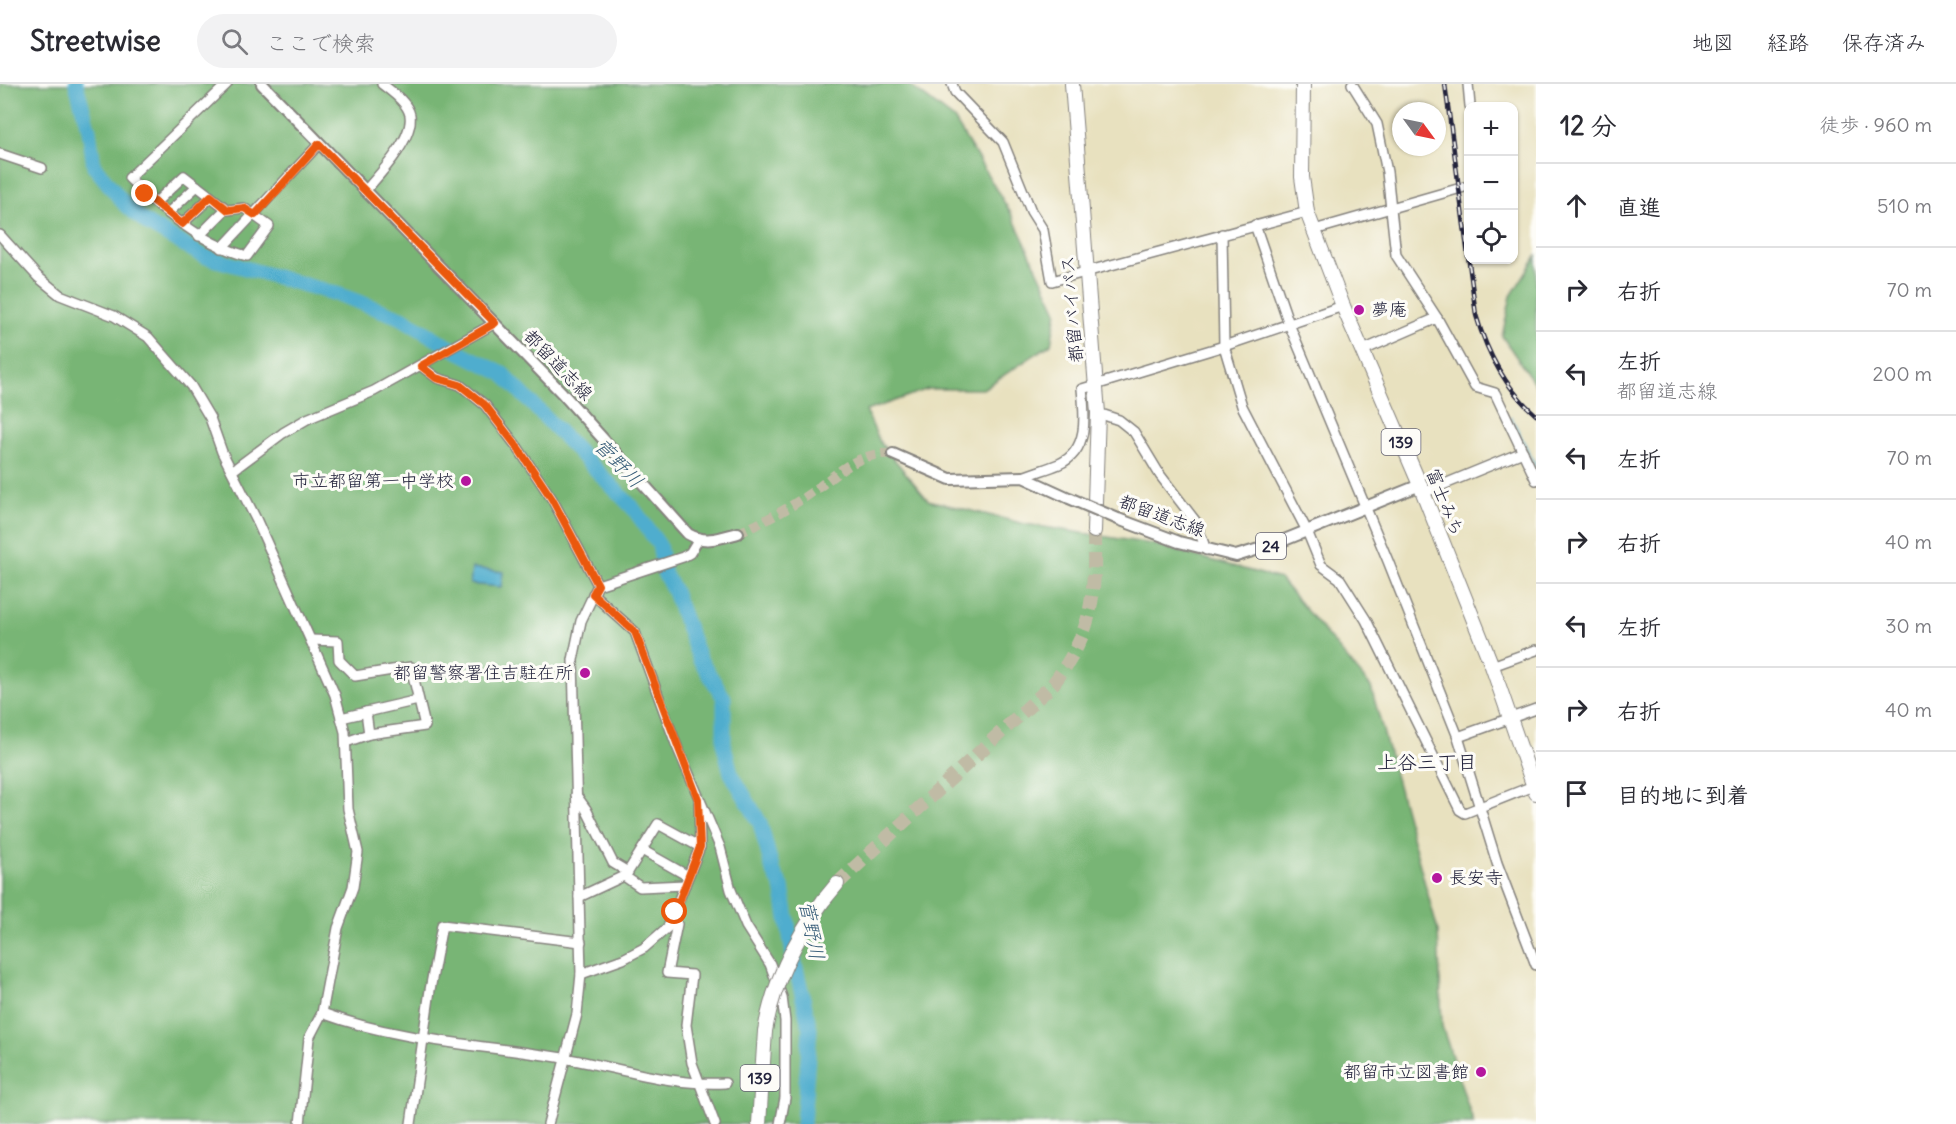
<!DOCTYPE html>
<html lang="ja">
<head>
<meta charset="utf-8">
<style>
  :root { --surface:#fff; --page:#f2f2f3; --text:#2b2b33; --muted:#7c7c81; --line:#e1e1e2 }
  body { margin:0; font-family:Delius,"Klee One",sans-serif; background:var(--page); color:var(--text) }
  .controls { position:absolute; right:18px; top:18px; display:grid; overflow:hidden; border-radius:12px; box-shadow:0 2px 4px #0004 }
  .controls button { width:54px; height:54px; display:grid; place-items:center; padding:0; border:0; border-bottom:2px solid var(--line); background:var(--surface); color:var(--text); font:30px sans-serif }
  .compass { position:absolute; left:1392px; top:18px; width:54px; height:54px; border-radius:50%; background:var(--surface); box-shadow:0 2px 4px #0004; rotate:123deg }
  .stop { position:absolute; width:18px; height:18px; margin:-14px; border:4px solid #ea580c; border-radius:50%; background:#fff }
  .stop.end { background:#ea580c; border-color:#fff; box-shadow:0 2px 6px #0008 }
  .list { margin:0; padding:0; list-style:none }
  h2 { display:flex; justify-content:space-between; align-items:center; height:78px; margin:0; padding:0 24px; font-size:26px }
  h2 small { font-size:20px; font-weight:400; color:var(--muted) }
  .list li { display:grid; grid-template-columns:39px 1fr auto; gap:18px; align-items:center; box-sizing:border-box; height:84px; padding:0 24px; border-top:2px solid var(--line) }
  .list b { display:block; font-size:22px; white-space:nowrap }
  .list p { margin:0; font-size:20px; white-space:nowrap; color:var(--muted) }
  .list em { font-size:20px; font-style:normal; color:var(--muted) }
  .icon { flex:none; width:33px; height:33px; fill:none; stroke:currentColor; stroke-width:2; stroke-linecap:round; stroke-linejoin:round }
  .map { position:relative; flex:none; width:1536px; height:1040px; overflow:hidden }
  header { display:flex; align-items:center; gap:36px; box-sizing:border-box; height:84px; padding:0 30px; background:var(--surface); border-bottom:2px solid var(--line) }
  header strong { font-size:28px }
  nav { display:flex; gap:33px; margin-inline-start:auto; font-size:21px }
  .search { width:420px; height:54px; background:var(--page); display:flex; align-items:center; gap:15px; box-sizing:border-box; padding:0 21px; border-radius:33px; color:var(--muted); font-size:22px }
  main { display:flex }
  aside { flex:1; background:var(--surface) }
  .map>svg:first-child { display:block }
  .forest { fill:#78b575; stroke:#4d6c58; stroke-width:1.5 }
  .water { fill:#50adce; stroke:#396884; stroke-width:1.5 }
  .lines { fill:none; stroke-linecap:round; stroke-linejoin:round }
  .stream { stroke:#50adce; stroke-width:2 }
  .river { stroke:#50adce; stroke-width:15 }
  .major-tunnel { stroke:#c0bba5; stroke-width:10; stroke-dasharray:10 5; stroke-linecap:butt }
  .highway-tunnel { stroke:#c0bba5; stroke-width:14; stroke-dasharray:14 7; stroke-linecap:butt }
  .minor-casing { stroke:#85827d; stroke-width:12 }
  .major-casing { stroke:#85827d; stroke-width:14 }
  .highway-casing { stroke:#85827d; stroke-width:16 }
  .minor { stroke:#fff; stroke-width:9 }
  .major { stroke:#fff; stroke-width:10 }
  .highway { stroke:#fff; stroke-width:14 }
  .rail-casing { stroke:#22223b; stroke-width:4.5 }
  .rail { stroke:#fdfcf7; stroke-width:2; stroke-dasharray:7; stroke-linecap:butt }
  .major-bridge-casing { stroke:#85827d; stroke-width:14; stroke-linecap:butt }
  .highway-bridge-casing { stroke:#85827d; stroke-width:16; stroke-linecap:butt }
  .major-bridge { stroke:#fff; stroke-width:10 }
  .highway-bridge { stroke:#fff; stroke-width:14 }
  .route { stroke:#ea580c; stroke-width:8 }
  .poi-dot { fill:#b5179e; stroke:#fdfcf7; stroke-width:2 }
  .labels { text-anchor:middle; stroke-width:6; stroke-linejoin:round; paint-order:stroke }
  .shield { fill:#fdfcf7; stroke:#646373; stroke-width:1.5 }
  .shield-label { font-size:16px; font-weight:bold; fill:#22223b }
  .street-label { font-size:18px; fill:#22223b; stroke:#fdfcf7 }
  .poi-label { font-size:18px; fill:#22223b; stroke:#fdfcf7; text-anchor:end }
  .water-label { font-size:20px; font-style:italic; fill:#345a76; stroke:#fdfcf7 }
  .neighbourhood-label { font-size:20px; fill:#22223b; stroke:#fdfcf7 }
</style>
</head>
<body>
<header>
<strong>Streetwise</strong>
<div class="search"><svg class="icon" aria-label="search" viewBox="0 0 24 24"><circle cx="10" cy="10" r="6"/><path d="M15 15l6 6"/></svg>ここで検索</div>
<nav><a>地図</a><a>経路</a><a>保存済み</a></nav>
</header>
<main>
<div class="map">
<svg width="1536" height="1040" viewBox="0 0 1536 1040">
  <rect width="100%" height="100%" fill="#fdfcf7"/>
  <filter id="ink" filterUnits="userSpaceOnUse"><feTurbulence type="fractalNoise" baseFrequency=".0167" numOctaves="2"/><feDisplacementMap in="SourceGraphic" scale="12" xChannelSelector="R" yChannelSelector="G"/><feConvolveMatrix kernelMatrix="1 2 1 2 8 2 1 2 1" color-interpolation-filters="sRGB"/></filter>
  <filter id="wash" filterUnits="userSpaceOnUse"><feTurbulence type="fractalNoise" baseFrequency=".008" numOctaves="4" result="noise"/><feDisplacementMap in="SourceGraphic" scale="24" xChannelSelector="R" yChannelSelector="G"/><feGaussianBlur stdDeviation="1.35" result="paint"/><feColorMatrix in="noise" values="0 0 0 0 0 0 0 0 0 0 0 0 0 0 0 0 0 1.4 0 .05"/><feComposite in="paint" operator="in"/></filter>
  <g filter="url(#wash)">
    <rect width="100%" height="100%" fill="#e8e1bf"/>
    <g class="forest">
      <path d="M 0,0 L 908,0 L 954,35 L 1012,131 L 1057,227 L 1051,260 L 983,305 L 928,305 L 866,327 L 880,358 L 928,416 L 1025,440 L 1152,460 L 1280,495 L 1371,603 L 1438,847 L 1442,942 L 1474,1040 L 0,1040 Z"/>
      <path d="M 1536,172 L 1536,302 L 1502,252 L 1511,212 Z"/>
    </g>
    <path class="water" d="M 472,484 L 503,488 L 501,503 L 470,500 Z"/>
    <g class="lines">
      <path class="stream" d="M 1511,333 L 1536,383"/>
      <path class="river" d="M 76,0 L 89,46 L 94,82 L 126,122 L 148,140 L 203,172 L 340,211 L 402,234 L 446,261 L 503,290 L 633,424 L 659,461 L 664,489 L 673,505 L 699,574 L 724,614 L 724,662 L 731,689 L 760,739 L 773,787 L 782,803 L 793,871 L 810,945 L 803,1040"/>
    </g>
  </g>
  <g filter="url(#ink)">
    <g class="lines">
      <path class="major-tunnel" d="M 738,449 C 762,439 786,426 808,411 C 836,392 856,367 893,370"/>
      <path class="highway-tunnel" d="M 837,800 L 1053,600 C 1094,546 1095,514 1094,447"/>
      <g class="minor-casing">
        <g id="minor">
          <path d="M 952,0 L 955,8 L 1003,58 L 1031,127 L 1043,146 L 1052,197 L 1307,128"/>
          <path d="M 1352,0 L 1377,40 L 1387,88 L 1396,171 L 1437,234 L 1475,303 L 1495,309 L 1536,396"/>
          <path d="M 1468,0 L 1470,22"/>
          <path d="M 0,70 L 42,84"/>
          <path d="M 365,107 C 379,91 414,55 410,31 C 407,18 392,8 382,0"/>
          <path d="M 155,119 L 184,92 L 228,126 L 244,124 L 269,142 L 247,172 C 213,163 187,144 160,123 C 149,114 139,104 129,94 L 227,0"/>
          <path d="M 168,129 L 197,102"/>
          <path d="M 182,140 L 211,113"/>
          <path d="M 1255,141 L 1289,240 L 1388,477 L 1458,653 L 1497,779 L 1536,881"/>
          <path d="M 1314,146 L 1468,102"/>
          <path d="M 1222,150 L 1224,262 L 1242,322 L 1307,447 L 1321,481 L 1340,495 L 1366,536 L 1460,726 L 1465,729 L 1533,702"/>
          <path d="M 0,151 L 38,193 L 60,211 L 114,232 L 148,253 L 191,302 L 210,334 L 222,368 L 257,437 L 335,611 L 345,648 L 348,725 L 358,768 L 353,803 L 338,844 L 322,929 L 309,954 L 300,1040"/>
          <path d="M 199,152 L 226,125"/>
          <path d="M 222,164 L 319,60"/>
          <path d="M 1361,267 L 1437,234"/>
          <path d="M 421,282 L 437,294 L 460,301 L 485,321 L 518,364 L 552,415 L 598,501"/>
          <path d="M 1098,329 L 1119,336 L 1134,348 L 1160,391 L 1196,438 L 1206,466"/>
          <path d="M 232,387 L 283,349 L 307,335 L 374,307 L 495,239"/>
          <path d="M 1023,393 C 1035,388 1047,385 1059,380 C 1089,367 1085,332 1082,305 L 1224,262 L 1343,222"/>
          <path d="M 1423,409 L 1523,368"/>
          <path d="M 593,510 L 635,548 L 676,660 L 720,763 L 731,806 L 746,842 L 770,880 L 782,913 L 785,937 L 785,1014 L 780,1040"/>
          <path d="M 311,556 L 338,557 L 339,576 L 355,592 L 411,583 L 425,642 L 369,650 L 346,658"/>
          <path d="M 1492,582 L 1536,566"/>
          <path d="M 366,628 L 369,650"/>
          <path d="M 341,634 L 418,616"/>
          <path d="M 1458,653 L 1536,625"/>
          <path d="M 576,711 L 586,725 L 613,779 L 628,788"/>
          <path d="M 642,766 L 688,792"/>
          <path d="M 624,792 L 640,803 L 685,801"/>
          <path d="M 579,813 L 626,791 L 658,740 L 700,763"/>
          <path d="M 671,836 L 677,840 L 667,889 L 692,891 L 686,941 L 692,979 L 715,1040"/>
          <path d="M 581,890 L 623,875 L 644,864 L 668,843 L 700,763 L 699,718"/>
          <path d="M 322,929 C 398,957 483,961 563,974 C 617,983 669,1002 725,999"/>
          <path d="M 411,1040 L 430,906 L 442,841 L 581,858"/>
          <path d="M 548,1040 L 577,930 L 581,890 L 573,576 L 581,537 L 598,501 L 683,473 L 690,469 L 698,456"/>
        </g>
      </g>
      <g class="major-casing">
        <g id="major">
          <path d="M 262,0 L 562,309 L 688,450 C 705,460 720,454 738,449"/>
          <path d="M 893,370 L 950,395 L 1023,393 L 1069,414"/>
          <path d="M 1118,435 L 1179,458 L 1236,472 L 1272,461 L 1420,401"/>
        </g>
      </g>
      <g class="highway-casing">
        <g id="highway">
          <path d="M 1072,0 L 1098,329 L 1094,447"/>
          <path d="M 1303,0 L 1302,93 L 1307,128 L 1343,222 L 1420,401 L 1492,582 L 1536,709"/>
          <path d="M 823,817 L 837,800"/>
          <path d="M 759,1040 L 765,947"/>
        </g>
      </g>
      <use href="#minor" class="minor"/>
      <use href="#major" class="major"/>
      <use href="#highway" class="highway"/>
      <g class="rail-casing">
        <path id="rail" d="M 1445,0 L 1476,231 C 1487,269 1506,305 1536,331"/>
      </g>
      <use href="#rail" class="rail"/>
      <g class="major-bridge-casing">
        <path id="major-bridge" d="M 1069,414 L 1118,435"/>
      </g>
      <g class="highway-bridge-casing">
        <path id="highway-bridge" d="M 765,947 C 773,899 794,857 823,817"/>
      </g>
      <use href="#major-bridge" class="major-bridge"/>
      <use href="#highway-bridge" class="highway-bridge"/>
    </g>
  </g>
  <g class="lines" filter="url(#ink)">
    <path class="route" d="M 145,110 L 182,140 L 211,112 L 228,126 L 244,124 L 255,131 L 319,60 L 495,239 L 421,282 L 436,294 L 460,301 L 485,321 L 518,364 L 552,415 L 598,501 L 593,510 L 635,548 L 698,715 L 700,763 L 675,828"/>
  </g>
  <g class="poi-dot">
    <circle cx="1359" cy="226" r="6"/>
    <circle cx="466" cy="397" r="6"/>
    <circle cx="585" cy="589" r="6"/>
    <circle cx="1437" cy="794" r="6"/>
    <circle cx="1481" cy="988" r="6"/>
  </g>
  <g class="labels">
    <g class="shield">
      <rect x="1381.5" y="345" width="39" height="26" rx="4.5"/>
      <rect x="1256" y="449" width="30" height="26" rx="4.5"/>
      <rect x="740.5" y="981" width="39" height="26" rx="4.5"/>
    </g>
    <g class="shield-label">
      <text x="1401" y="364">139</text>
      <text x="1271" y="468">24</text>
      <text x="760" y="1000">139</text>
    </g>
    <g class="street-label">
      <text transform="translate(1072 225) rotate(-95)" y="6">都留バイパス</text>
      <text transform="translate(558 281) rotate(46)" y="6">都留道志線</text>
      <text transform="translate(1445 418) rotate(68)" y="6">富士みち</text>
      <text transform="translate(1162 432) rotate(20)" y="6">都留道志線</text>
    </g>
    <g class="poi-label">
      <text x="1371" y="232" text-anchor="start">夢庵</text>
      <text x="454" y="403">市立都留第一中学校</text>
      <text x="573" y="595">都留警察署住吉駐在所</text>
      <text x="1449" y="800" text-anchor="start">長安寺</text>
      <text x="1469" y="994">都留市立図書館</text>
    </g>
    <g class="water-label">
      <text transform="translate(619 379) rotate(46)" y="7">菅野川</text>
      <text transform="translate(812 846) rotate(79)" y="7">菅野川</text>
    </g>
    <g class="neighbourhood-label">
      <text x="1427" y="685">上谷三丁目</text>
    </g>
  </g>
</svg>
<div class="controls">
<button>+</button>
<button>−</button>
<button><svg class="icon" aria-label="locate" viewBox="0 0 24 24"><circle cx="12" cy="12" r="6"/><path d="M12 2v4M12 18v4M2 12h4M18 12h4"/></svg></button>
</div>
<svg class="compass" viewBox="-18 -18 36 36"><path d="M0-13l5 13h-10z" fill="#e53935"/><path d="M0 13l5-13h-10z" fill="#7c7c81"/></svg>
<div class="stop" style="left:675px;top:828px"></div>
<div class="stop end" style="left:145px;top:110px"></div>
</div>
<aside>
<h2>12 分<small>徒歩 · 960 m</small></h2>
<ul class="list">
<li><svg class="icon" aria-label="ahead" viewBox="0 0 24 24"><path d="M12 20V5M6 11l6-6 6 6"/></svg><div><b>直進</b></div><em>510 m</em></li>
<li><svg class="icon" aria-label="right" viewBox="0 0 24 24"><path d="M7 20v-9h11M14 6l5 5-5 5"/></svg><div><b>右折</b></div><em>70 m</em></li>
<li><svg class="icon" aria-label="left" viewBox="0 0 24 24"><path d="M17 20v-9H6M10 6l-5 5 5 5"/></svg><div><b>左折</b><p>都留道志線</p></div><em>200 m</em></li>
<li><svg class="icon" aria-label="left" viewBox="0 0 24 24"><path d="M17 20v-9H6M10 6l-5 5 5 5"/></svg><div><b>左折</b></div><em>70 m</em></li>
<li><svg class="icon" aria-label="right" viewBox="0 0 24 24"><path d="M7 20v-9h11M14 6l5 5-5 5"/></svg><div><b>右折</b></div><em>40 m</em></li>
<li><svg class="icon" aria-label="left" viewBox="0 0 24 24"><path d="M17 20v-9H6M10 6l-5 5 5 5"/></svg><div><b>左折</b></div><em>30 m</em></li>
<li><svg class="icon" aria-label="right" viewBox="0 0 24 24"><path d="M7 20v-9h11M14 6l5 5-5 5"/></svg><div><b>右折</b></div><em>40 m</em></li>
<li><svg class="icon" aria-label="arrive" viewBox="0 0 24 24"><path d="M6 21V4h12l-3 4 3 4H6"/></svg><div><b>目的地に到着</b></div></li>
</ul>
</aside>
</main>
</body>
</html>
